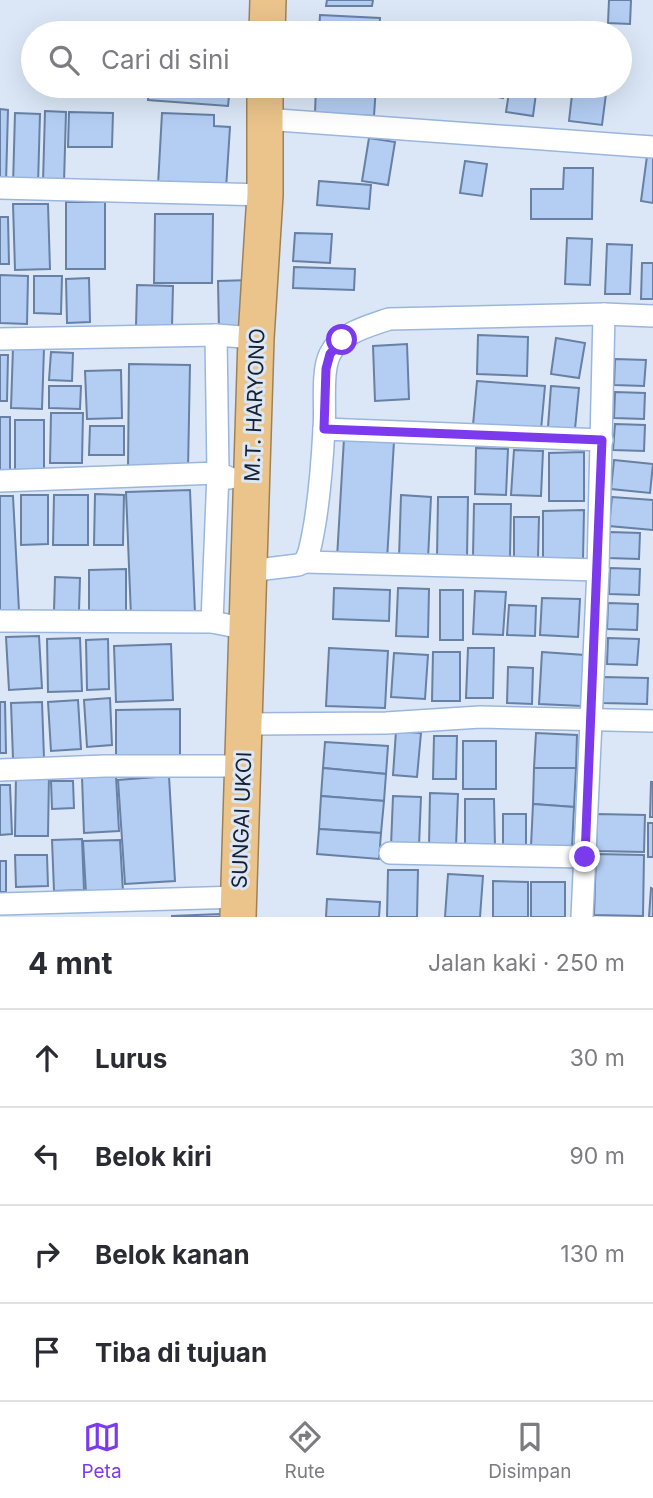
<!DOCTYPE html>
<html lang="id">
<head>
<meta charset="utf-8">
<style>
  :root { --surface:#fff; --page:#f7f7f7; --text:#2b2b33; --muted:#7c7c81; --line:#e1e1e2; --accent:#7c3aed }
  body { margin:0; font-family:Inter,sans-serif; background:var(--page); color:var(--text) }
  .stop { position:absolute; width:21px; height:21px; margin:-16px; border:5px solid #7c3aed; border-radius:50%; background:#fff }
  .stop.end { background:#7c3aed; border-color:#fff; box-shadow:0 2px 7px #0008 }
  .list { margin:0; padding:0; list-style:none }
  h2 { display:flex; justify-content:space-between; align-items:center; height:91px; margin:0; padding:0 28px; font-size:30px }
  h2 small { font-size:23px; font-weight:400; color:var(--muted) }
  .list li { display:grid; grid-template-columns:46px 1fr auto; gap:21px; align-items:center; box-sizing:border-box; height:98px; padding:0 28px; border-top:2px solid var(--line) }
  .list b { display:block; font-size:26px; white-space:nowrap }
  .list em { font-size:23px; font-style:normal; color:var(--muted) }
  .icon { flex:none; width:38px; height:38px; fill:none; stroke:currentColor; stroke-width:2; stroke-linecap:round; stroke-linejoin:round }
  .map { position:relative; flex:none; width:653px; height:917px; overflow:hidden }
  .search { position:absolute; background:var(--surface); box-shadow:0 7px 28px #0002; left:21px; right:21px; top:21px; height:77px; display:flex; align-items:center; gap:18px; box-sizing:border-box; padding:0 24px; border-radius:38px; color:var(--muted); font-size:26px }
  .sheet { height:483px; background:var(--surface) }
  nav { display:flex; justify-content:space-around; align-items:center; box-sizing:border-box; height:98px; border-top:2px solid var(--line); background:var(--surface); font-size:19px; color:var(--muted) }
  nav a { display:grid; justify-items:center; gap:4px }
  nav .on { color:var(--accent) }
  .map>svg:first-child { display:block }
  .building { fill:#b3cdf3; stroke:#6780a4; stroke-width:2 }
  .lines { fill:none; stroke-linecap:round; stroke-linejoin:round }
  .minor-casing { stroke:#9bb6dd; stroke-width:24 }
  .trunk-casing { stroke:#9d8258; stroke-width:38 }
  .minor { stroke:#fff; stroke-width:21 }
  .trunk { stroke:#eac48b; stroke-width:35 }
  .route { stroke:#7c3aed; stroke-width:9 }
  .labels { text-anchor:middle; stroke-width:6; stroke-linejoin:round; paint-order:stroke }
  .street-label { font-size:21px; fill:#16202e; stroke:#dbe7f7 }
</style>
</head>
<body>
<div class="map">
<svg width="653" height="917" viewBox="0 0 653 917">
  <rect width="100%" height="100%" fill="#dbe7f7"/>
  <g class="building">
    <path d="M 327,0 L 373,0 L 372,6 L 326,6 Z"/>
    <path d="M 609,0 L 631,0 L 630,24 L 608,23 Z"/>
    <path d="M 320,15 L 380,18 L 379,33 L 319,33 Z"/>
    <path d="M 149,86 L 230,86 L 228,106 L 148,100 Z"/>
    <path d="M 316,86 L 376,86 L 374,116 L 315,113 Z"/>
    <path d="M 473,86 L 505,86 L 503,98 L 472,92 Z"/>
    <path d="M 510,86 L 537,86 L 533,116 L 506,112 Z"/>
    <path d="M 573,86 L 607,86 L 602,125 L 569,121 Z"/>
    <path d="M 0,109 L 8,110 L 6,183 L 0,183 Z"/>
    <path d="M 45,111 L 66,112 L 64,183 L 43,182 Z"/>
    <path d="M 69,112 L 113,113 L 112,147 L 68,147 Z"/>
    <path d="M 15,113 L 40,114 L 38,185 L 13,185 Z"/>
    <path d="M 162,113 L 214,115 L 214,126 L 230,127 L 226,189 L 158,185 Z"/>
    <path d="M 369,138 L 395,142 L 388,185 L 362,181 Z"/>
    <path d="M 647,156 L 653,157 L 653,203 L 641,201 Z"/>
    <path d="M 465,161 L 487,164 L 482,196 L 460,193 Z"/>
    <path d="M 564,168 L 593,168 L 592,219 L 531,219 L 531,189 L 563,189 Z"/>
    <path d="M 319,181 L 371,185 L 369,209 L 317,205 Z"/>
    <rect x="66" y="202" width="39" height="67"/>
    <path d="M 13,204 L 48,204 L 50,269 L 15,270 Z"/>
    <path d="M 155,214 L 213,214 L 212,283 L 154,283 Z"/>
    <path d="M 0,217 L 8,217 L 9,264 L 0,264 Z"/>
    <path d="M 295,233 L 332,234 L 330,263 L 293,261 Z"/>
    <path d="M 567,238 L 592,239 L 590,285 L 565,284 Z"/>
    <path d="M 607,244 L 632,245 L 630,294 L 605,294 Z"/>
    <path d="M 642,263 L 653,263 L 653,299 L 641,299 Z"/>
    <path d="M 294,267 L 355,269 L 354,290 L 293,288 Z"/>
    <path d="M 0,275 L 28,276 L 27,324 L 0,323 Z"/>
    <path d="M 34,276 L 62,276 L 61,314 L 34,313 Z"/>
    <path d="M 89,278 L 90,322 L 67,323 L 66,279 Z"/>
    <path d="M 251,280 L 252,330 L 219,331 L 218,281 Z"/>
    <path d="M 137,285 L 173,286 L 172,327 L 136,326 Z"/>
    <path d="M 478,335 L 528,337 L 527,376 L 477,374 Z"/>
    <path d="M 556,338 L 585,343 L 579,378 L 551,374 Z"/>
    <path d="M 407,344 L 409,399 L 375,401 L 373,346 Z"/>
    <path d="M 13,347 L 44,348 L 42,409 L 11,408 Z"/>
    <path d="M 51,352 L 73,353 L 72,381 L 49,380 Z"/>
    <path d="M 0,355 L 8,355 L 7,401 L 0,401 Z"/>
    <path d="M 615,359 L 646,360 L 644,386 L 614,385 Z"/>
    <path d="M 129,364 L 190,365 L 188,470 L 128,469 Z"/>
    <path d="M 121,370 L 122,418 L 87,419 L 85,371 Z"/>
    <path d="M 477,381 L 545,386 L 541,430 L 473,425 Z"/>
    <path d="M 49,386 L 81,386 L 80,409 L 49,408 Z"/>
    <path d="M 551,386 L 579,388 L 575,429 L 548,427 Z"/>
    <path d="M 615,392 L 645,393 L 644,419 L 614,418 Z"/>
    <path d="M 51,413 L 83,413 L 82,463 L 50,463 Z"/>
    <rect x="0" y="417" width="10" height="55"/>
    <rect x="15" y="420" width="29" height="52"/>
    <path d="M 615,424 L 645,425 L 644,451 L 613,450 Z"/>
    <path d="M 90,426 L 124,426 L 124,455 L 89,455 Z"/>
    <path d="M 344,438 L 394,441 L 387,560 L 337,558 Z"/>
    <path d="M 476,448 L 508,449 L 506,495 L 475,494 Z"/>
    <path d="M 514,450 L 543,451 L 541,496 L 511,495 Z"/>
    <path d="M 584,452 L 584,501 L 549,501 L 549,453 Z"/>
    <path d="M 614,460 L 653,464 L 650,493 L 611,489 Z"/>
    <path d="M 190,490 L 195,613 L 131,616 L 126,492 Z"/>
    <path d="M 95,494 L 124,495 L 123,545 L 94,545 Z"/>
    <path d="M 21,495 L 48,495 L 48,544 L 21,545 Z"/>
    <path d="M 54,495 L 88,495 L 88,545 L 53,545 Z"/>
    <path d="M 401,495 L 431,497 L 428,559 L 399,558 Z"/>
    <path d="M 0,496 L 13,496 L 19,611 L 0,612 Z"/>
    <path d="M 438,497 L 468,497 L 467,558 L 437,558 Z"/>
    <path d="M 612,497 L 653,500 L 653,530 L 609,526 Z"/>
    <path d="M 474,504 L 511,504 L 510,557 L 473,557 Z"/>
    <path d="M 584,510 L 583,559 L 543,558 L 543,511 Z"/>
    <path d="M 514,517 L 539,517 L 538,558 L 514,558 Z"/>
    <path d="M 610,532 L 640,533 L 639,559 L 608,558 Z"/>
    <path d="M 610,568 L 640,569 L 639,595 L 609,594 Z"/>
    <path d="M 126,569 L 126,616 L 89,616 L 89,570 Z"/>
    <path d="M 55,577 L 80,578 L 79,611 L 54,611 Z"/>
    <path d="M 334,588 L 390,590 L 389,621 L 333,619 Z"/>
    <path d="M 398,588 L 429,589 L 428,637 L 396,636 Z"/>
    <rect x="440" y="590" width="23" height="50"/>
    <path d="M 475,591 L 506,592 L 503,635 L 473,634 Z"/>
    <path d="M 542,598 L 580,599 L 578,637 L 540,635 Z"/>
    <path d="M 608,603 L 638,604 L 637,630 L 607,629 Z"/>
    <path d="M 509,605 L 536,606 L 535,636 L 507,635 Z"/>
    <path d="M 39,636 L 42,688 L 9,690 L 6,637 Z"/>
    <path d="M 80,638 L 82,691 L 48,692 L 47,639 Z"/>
    <path d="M 608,638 L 639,639 L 637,665 L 607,664 Z"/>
    <path d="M 108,639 L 109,689 L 87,690 L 86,640 Z"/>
    <path d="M 171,644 L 173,700 L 116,702 L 114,646 Z"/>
    <path d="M 329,648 L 388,651 L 385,708 L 326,706 Z"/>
    <path d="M 468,648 L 494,648 L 493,698 L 466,698 Z"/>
    <path d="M 433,652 L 460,652 L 460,701 L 432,701 Z"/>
    <path d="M 542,652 L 585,655 L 582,706 L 539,704 Z"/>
    <path d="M 394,653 L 428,655 L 425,699 L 391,697 Z"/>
    <path d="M 508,667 L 533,668 L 532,704 L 507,703 Z"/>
    <path d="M 603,677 L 648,678 L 647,704 L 602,703 Z"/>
    <path d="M 110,698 L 112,745 L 87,747 L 84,700 Z"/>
    <path d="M 78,700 L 81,749 L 51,751 L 48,702 Z"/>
    <path d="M 0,702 L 5,702 L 6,753 L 0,753 Z"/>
    <path d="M 42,702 L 44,758 L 13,759 L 11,703 Z"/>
    <path d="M 180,709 L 180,762 L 116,763 L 116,710 Z"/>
    <path d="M 396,731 L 421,733 L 417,777 L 393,775 Z"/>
    <path d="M 536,733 L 577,735 L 576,768 L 534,768 Z"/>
    <path d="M 434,736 L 457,736 L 456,779 L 433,779 Z"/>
    <rect x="463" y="741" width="33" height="48"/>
    <path d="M 325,742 L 388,746 L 386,774 L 323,768 Z"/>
    <path d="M 323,768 L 386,774 L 384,801 L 321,796 Z"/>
    <path d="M 534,768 L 576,768 L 574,807 L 533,804 Z"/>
    <path d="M 16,774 L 49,774 L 48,836 L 15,836 Z"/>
    <path d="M 116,776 L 119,831 L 84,833 L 82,777 Z"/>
    <path d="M 169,776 L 175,881 L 125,884 L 118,780 Z"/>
    <path d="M 51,781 L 73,781 L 74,808 L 52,809 Z"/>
    <path d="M 651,782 L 653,782 L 653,817 L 650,817 Z"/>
    <path d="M 0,785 L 10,785 L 12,834 L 0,835 Z"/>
    <path d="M 430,793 L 458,794 L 456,847 L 429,846 Z"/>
    <path d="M 321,796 L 384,801 L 381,833 L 319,829 Z"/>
    <path d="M 393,796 L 421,797 L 419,846 L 391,846 Z"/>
    <path d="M 465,799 L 494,799 L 495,847 L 465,848 Z"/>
    <path d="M 533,804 L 574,807 L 572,848 L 531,846 Z"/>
    <rect x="503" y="814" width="23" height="31"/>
    <path d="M 597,814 L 645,815 L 644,852 L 596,851 Z"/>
    <rect x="648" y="823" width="5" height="34"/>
    <path d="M 319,829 L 381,833 L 379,859 L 317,854 Z"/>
    <path d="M 82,839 L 84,890 L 54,891 L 52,840 Z"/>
    <path d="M 120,840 L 123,892 L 86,893 L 83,841 Z"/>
    <path d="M 596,854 L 644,855 L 643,916 L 594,915 Z"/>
    <path d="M 15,855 L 47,855 L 48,886 L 16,887 Z"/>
    <rect x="0" y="861" width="6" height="31"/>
    <path d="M 388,870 L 418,870 L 417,917 L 387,917 Z"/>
    <path d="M 448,874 L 483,876 L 480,917 L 445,917 Z"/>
    <path d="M 493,881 L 528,882 L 528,917 L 493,917 Z"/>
    <rect x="531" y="882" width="34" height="35"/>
    <path d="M 651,888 L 653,889 L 653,917 L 649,917 Z"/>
    <path d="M 327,899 L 380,902 L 379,917 L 326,917 Z"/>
    <path d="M 220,914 L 220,917 L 172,917 L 172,916 Z"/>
  </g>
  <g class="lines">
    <g class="minor-casing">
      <g id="minor">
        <path d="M 264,119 L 653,147"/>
        <path d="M 0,188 L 265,195"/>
        <path d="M 0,339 L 216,335 L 256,338"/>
        <path d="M 324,429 L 602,440"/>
        <path d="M 0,481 L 218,473 L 230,478"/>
        <path d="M 305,562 L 598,570 L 582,917"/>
        <path d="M 598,570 L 604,314"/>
        <path d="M 249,571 L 298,565 L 305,562 L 309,552 C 318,517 322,466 324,429 C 326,408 321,372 330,354 C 340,333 369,326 389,319 L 604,314 L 653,316"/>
        <path d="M 0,621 L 212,622 L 247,629"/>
        <path d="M 212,622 L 218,473 L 216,335"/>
        <path d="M 245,724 L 386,723 L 480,717 L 653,721"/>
        <path d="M 0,770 L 105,766 L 243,766"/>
        <path d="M 390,853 L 585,857"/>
        <path d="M 0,904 L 240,897"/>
      </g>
    </g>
    <g class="trunk-casing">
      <g id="trunk">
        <path d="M 267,33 L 268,0"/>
        <path d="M 238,917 L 256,338 L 265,195 L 265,86"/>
      </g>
    </g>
    <use href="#minor" class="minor"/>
    <use href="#trunk" class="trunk"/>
  </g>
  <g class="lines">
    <path class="route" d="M 342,340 L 330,354 L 326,369 L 324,429 L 602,440 L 585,857"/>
  </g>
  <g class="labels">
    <g class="street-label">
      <text transform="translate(255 405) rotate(-88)" y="7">M.T. HARYONO</text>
      <text transform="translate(242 820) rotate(-88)" y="7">SUNGAI UKOI</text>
    </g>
  </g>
</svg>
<div class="stop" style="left:342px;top:340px"></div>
<div class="stop end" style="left:585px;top:857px"></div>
<div class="search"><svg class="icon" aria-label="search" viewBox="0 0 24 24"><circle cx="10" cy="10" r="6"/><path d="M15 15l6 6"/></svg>Cari di sini</div>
</div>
<section class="sheet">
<h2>4 mnt<small>Jalan kaki · 250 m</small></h2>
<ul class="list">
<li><svg class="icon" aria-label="ahead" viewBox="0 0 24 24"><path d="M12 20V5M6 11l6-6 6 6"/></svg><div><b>Lurus</b></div><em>30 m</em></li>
<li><svg class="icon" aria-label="left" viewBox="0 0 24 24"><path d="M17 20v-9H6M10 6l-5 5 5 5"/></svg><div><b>Belok kiri</b></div><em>90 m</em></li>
<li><svg class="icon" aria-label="right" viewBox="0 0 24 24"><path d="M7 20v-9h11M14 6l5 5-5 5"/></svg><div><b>Belok kanan</b></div><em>130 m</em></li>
<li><svg class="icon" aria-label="arrive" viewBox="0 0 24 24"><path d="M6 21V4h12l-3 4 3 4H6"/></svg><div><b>Tiba di tujuan</b></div></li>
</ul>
</section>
<nav>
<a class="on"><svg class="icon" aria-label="map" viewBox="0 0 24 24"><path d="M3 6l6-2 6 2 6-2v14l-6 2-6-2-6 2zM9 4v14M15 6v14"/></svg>Peta</a>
<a><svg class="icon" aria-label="directions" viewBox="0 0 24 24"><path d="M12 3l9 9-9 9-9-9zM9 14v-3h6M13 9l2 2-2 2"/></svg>Rute</a>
<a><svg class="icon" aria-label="saved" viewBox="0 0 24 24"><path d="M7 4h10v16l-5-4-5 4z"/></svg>Disimpan</a>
</nav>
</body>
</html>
